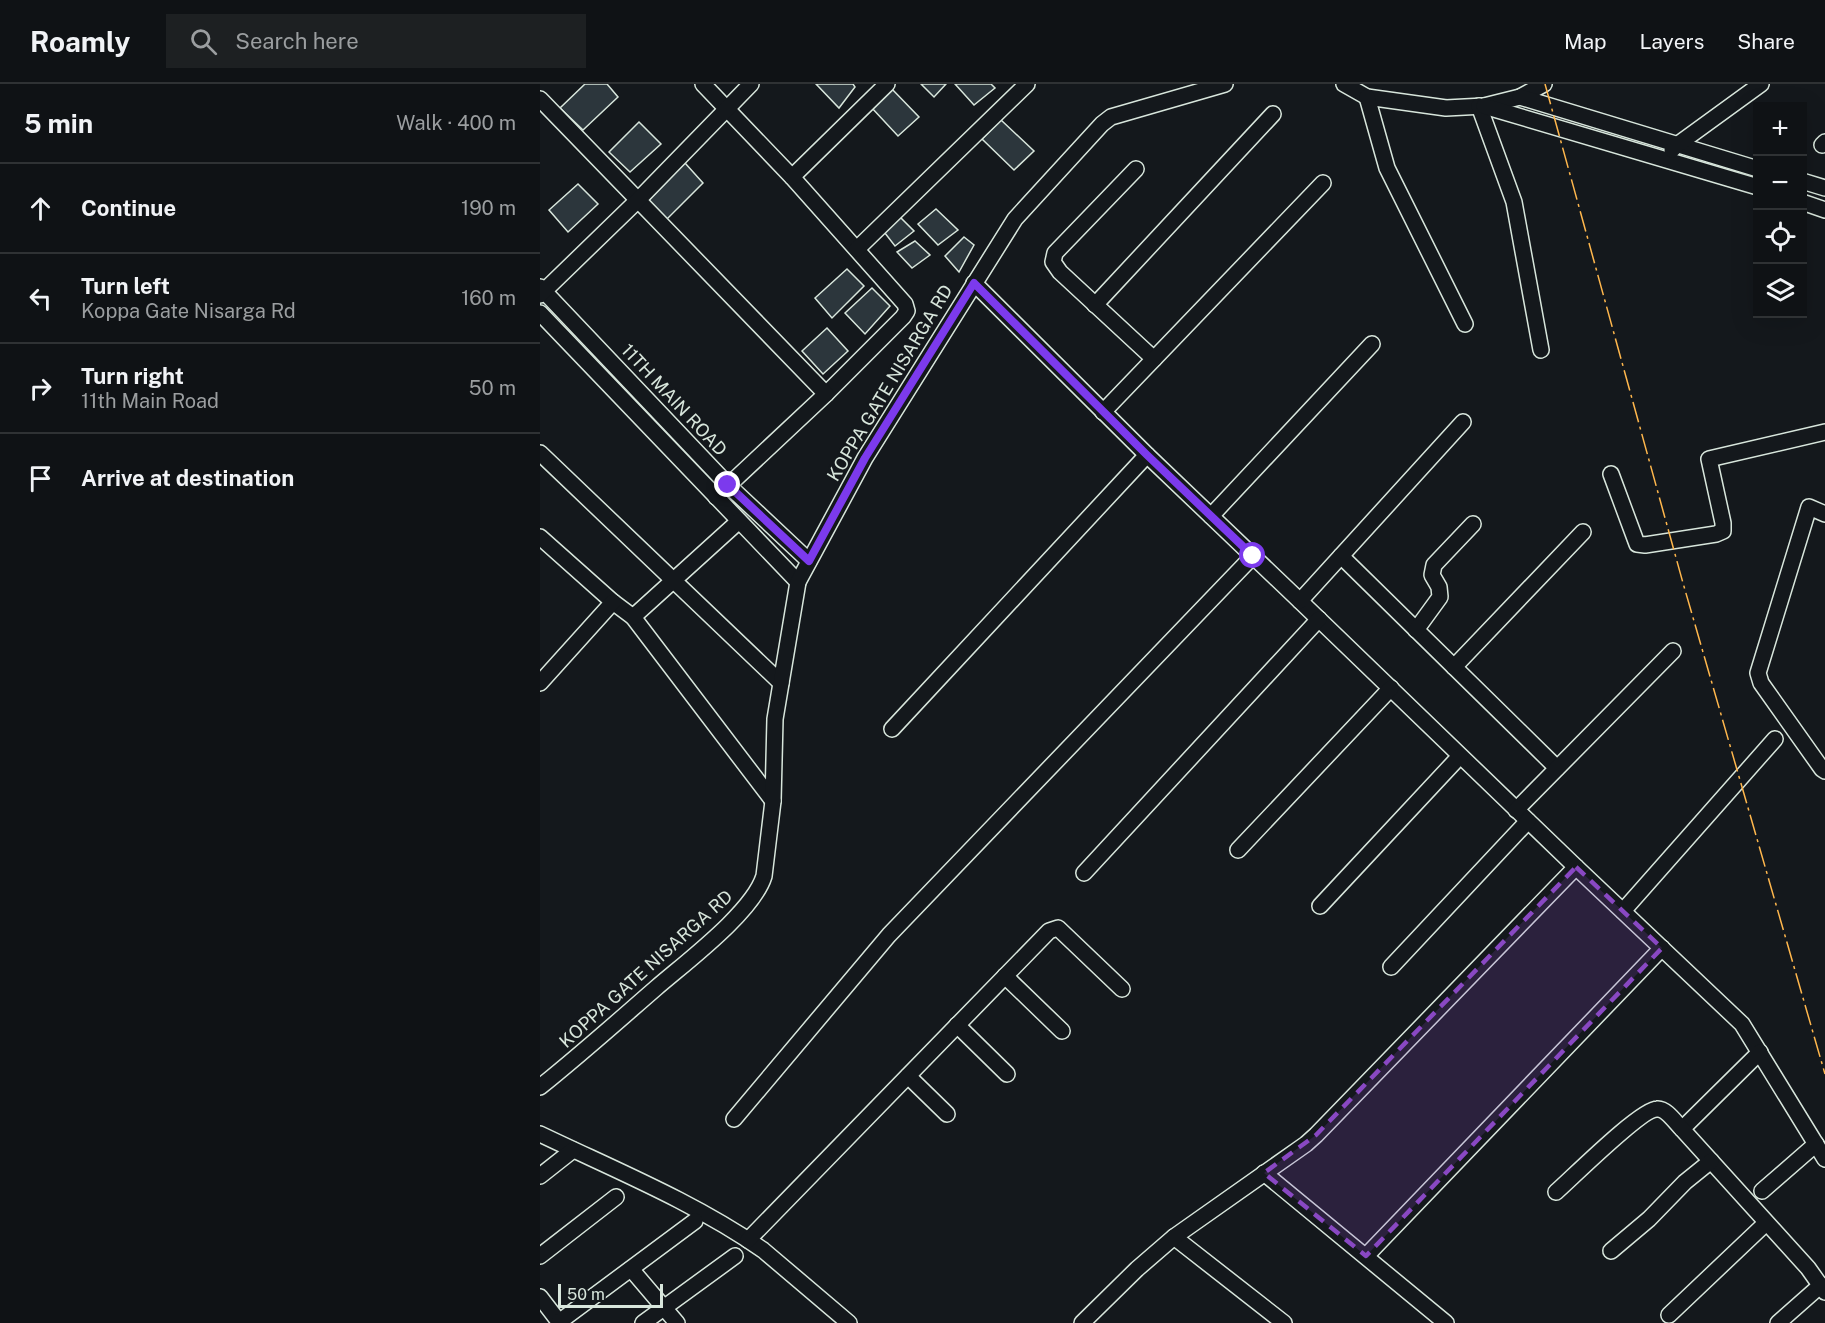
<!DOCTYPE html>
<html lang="en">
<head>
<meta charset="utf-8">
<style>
  :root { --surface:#0f1215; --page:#1d2022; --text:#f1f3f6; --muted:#9b9ea0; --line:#2f3234 }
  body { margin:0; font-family:"Public Sans",sans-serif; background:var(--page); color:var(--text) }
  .controls { position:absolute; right:18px; top:18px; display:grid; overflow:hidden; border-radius:0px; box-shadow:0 6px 24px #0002 }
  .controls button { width:54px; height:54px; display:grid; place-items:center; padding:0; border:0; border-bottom:2px solid var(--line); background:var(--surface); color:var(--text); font:30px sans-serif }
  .scale { position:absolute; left:18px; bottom:15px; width:105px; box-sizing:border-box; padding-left:6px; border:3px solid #d8e6dc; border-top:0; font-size:16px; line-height:21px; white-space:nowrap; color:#d8e6dc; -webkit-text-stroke:4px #14181c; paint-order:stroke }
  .stop { position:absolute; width:18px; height:18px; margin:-14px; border:4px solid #7c3aed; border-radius:50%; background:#fff }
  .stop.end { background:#7c3aed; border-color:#fff; box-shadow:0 2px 6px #0008 }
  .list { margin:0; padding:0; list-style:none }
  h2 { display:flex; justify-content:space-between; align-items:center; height:78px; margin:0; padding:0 24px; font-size:26px }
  h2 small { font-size:20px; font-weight:400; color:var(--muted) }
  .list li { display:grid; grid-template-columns:39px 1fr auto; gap:18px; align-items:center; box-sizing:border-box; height:90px; padding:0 24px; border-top:2px solid var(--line) }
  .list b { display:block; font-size:22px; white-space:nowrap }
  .list p { margin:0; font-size:20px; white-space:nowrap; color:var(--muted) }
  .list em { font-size:20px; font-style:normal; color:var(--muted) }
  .icon { flex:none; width:33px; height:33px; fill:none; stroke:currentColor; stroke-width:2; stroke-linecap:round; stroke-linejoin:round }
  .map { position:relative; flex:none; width:1285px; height:1239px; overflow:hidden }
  header { display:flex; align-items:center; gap:36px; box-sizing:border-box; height:84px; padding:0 30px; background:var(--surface); border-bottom:2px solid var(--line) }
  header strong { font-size:28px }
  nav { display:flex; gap:33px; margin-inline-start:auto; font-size:21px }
  .search { width:420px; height:54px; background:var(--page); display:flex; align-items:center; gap:15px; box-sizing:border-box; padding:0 21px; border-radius:0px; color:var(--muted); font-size:22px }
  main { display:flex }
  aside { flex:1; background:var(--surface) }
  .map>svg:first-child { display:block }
  .building { fill:#2c363c; stroke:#d8e6dc; stroke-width:1.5 }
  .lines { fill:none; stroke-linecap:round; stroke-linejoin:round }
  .minor-casing { stroke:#d8e6dc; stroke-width:18 }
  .minor { stroke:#14181c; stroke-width:15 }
  .power { stroke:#ffb74d; stroke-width:1.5; stroke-dasharray:21 4.5 3 4.5; stroke-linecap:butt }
  .route { stroke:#7c3aed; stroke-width:8 }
  .marked { fill:#8948c3; fill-opacity:0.2; stroke:#8948c3; stroke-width:4.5; stroke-dasharray:12 8; stroke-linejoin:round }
  .labels { text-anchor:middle; stroke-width:4.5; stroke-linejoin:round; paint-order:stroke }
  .street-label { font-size:18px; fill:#d8e6dc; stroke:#14181c }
</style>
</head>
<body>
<header>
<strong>Roamly</strong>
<div class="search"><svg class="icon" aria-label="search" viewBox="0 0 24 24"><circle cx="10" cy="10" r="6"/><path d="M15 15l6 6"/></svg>Search here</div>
<nav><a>Map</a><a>Layers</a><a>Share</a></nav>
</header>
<main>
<aside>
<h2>5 min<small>Walk · 400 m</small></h2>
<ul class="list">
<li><svg class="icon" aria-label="ahead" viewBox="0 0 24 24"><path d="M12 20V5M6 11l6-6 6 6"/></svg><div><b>Continue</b></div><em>190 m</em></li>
<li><svg class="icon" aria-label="left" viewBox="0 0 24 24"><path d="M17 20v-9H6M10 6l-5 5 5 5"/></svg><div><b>Turn left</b><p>Koppa Gate Nisarga Rd</p></div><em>160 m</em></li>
<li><svg class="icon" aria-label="right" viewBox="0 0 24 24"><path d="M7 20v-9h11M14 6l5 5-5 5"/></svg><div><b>Turn right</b><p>11th Main Road</p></div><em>50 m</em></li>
<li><svg class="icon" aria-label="arrive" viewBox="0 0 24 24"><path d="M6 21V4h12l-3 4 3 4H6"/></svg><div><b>Arrive at destination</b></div></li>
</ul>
</aside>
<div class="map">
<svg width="1285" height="1239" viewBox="0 0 1285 1239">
  <rect width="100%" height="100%" fill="#14181c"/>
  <g class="building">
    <path d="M 45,0 L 67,0 L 78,13 L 43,46 L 20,24 Z"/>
    <path d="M 276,0 L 313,0 L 315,3 L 299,24 Z"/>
    <path d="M 381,0 L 406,0 L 394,13 Z"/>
    <path d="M 415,0 L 451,0 L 455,4 L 434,21 Z"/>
    <path d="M 350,3 L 379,33 L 358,52 L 331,23 Z"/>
    <path d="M 461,36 L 494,67 L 474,86 L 442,55 Z"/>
    <path d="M 99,38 L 121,60 L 90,88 L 69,68 Z"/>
    <path d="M 145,79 L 163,99 L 124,138 L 106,119 Z"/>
    <path d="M 38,100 L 58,120 L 28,148 L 9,126 Z"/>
    <path d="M 396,125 L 418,146 L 398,161 L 378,140 Z"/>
    <path d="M 360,133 L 374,147 L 355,162 L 341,144 Z"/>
    <path d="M 424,153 L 434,161 L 419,188 L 405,172 Z"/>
    <path d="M 375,157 L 390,171 L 372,184 L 357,168 Z"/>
    <path d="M 307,185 L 324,202 L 292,234 L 275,214 Z"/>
    <path d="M 332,204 L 350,222 L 325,250 L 305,229 Z"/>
    <path d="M 287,244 L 308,267 L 283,290 L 262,267 Z"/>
  </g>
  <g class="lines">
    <g class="minor-casing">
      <g id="minor">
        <path d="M 163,0 L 252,93 L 365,220 L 367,227 L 363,233 L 286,310"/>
        <path d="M 804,0 L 827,13 L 906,24 L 944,22 L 980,13 L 1004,0"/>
        <path d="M 827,13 L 847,84 L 925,240"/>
        <path d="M 980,13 L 1218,85"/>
        <path d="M 0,15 L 286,310 L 176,413"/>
        <path d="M 939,22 L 974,118 L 1001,266"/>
        <path d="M 944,22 L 1218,103"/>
        <path d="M 1282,61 L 1285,58"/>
        <path d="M 1132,66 L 1137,61 L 1221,0"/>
        <path d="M 596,85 L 515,169 L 513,178 L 520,188 L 614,275"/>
        <path d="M 252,93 L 347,0"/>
        <path d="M 1262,97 L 1285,104"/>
        <path d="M 1262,118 L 1285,126"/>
        <path d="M 317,165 L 487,0"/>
        <path d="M 434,199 L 607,371 L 760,517 L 1036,783 L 1202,940 L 1285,1075"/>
        <path d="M 0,203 L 188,401 L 269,477"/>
        <path d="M 0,211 L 98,116 L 211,0"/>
        <path d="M 555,221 L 733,30"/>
        <path d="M 0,229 L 258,498"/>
        <path d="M 563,328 L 783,99"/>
        <path d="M 0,369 L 241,599"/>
        <path d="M 1071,390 L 1097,460 L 1105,461 L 1176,450 L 1183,447 L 1183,439 L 1169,375 L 1285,348"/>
        <path d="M 1285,430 L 1269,423 L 1218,589 L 1221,599 L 1282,685 L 1285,687"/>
        <path d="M 671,432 L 832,260"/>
        <path d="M 0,453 L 73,518 L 93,533 L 233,717"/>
        <path d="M 801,472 L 1017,684"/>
        <path d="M 760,517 L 923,338"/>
        <path d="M 93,533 L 199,437"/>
        <path d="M 876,546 L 900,513 L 899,503 L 892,491 L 894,481 L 933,440"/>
        <path d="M 914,583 L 1043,448"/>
        <path d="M 0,599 L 73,518"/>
        <path d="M 352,645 L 607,371"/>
        <path d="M 976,726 L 1133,567"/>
        <path d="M 698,766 L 851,604"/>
        <path d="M 544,789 L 779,535"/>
        <path d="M 780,822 L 920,672"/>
        <path d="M 1083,827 L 1235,655"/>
        <path d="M 851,883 L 988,737"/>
        <path d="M 465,892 L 522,947"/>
        <path d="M 417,941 L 467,990"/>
        <path d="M 368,992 L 407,1030"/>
        <path d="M 0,1003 C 40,971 78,937 116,904 C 146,878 213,828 224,792 L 233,717 L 235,635 L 258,498 L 325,374 L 475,135 L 562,40 L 571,33 L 685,0"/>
        <path d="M 194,1035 L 349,851 L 713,472"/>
        <path d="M 1142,1045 L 1220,968"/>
        <path d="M 0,1050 C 75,1086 154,1118 223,1166 L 309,1239"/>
        <path d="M 724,1089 L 906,1239"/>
        <path d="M 0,1092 L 33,1066"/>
        <path d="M 1222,1107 L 1276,1060"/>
        <path d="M 1016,1108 C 1032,1094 1101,1025 1117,1025 C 1126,1024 1136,1039 1142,1045 L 1268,1184 L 1285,1208"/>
        <path d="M 634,1153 L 744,1239"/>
        <path d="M 208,1156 L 509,847 L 518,844 L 582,905"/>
        <path d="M 1071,1167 L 1109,1135 L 1145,1098 L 1171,1077"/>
        <path d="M 0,1172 L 76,1113"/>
        <path d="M 826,1172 L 1122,864"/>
        <path d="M 91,1185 L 137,1239"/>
        <path d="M 0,1213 L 20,1239"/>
        <path d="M 1129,1231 L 1226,1139"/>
        <path d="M 19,1238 L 155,1137"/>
        <path d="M 103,1239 L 195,1172"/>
        <path d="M 542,1239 L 597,1185 L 634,1153 L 766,1060 L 776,1051 L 1036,783"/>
        <path d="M 1238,1239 L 1281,1201"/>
      </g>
    </g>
    <use href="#minor" class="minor"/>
    <path class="power" d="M 1005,0 L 1143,499 L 1285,990"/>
  </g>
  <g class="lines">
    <path class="route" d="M 188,401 L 269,477 L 325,374 L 434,199 L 607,371 L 713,472"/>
  </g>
  <path class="marked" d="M 1036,783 L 1122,864 L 826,1172 L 724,1089 L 776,1051 Z"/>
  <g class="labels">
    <g class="street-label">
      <text transform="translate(350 299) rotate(-59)" y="6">KOPPA GATE NISARGA RD</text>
      <text transform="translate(134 316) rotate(47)" y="6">11TH MAIN ROAD</text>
      <text transform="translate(106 885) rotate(-42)" y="6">KOPPA GATE NISARGA RD</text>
    </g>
  </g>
</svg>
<div class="controls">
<button>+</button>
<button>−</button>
<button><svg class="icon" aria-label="locate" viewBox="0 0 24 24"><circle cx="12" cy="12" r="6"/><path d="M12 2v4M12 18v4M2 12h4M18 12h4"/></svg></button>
<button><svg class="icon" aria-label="layers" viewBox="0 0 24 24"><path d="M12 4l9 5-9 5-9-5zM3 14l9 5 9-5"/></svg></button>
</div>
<div class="scale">50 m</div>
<div class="stop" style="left:713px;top:472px"></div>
<div class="stop end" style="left:188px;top:401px"></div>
</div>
</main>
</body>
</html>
